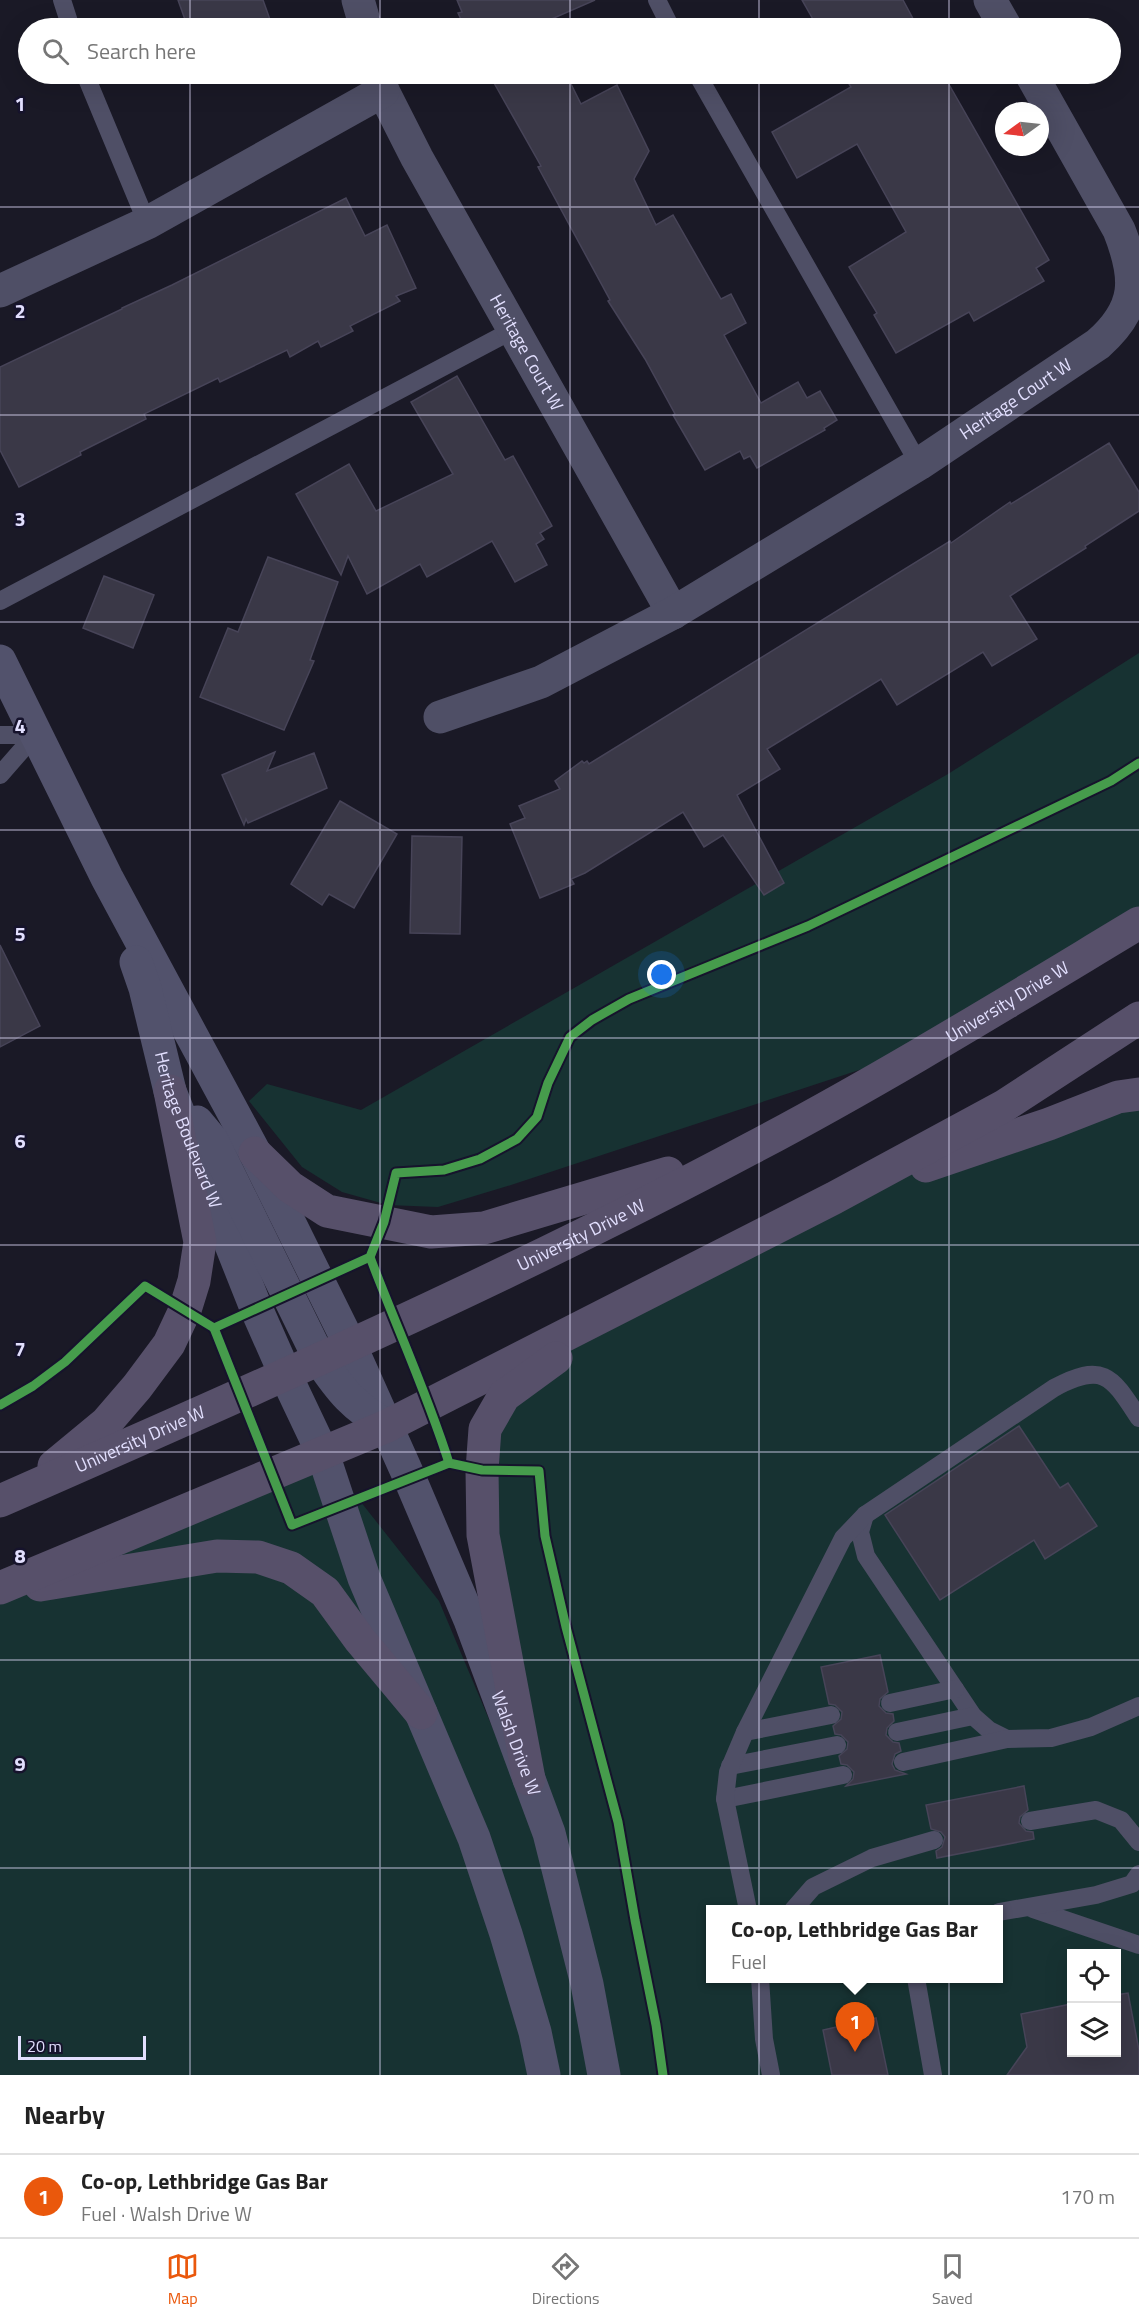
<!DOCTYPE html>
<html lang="en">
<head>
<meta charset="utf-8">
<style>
  :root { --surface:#fff; --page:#f2f2f2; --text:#222; --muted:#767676; --line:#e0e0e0; --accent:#ea580c }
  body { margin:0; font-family:"Titillium Web",sans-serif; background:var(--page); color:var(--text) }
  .controls { position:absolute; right:18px; bottom:18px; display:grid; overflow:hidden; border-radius:0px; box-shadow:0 6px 24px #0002 }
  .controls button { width:54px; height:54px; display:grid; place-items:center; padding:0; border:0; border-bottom:2px solid var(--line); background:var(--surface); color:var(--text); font:30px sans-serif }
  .compass { position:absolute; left:995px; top:102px; width:54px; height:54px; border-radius:50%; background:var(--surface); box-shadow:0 6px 24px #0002; rotate:255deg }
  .scale { position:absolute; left:18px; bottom:15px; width:128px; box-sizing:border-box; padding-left:6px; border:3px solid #e2dffe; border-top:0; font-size:16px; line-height:21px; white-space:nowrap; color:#e2dffe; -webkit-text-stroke:4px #16132c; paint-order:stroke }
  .you { position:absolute; left:662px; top:975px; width:21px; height:21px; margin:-15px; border:4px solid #fff; border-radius:50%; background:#1a73e8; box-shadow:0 0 0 9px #1a73e833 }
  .badge { display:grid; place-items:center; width:39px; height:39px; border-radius:50%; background:var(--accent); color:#fff; font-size:20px; font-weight:700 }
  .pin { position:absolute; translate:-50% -50px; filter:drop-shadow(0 2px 3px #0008) }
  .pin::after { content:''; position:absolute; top:32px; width:21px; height:18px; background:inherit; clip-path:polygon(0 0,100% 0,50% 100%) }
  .popup { position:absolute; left:706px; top:1905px; width:297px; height:78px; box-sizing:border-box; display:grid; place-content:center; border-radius:0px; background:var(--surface); filter:drop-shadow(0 2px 4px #0005); font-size:20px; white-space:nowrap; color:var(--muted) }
  .popup b { font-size:22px; color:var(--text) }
  .popup::after { content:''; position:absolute; left:50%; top:100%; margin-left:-12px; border:12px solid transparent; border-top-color:var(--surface) }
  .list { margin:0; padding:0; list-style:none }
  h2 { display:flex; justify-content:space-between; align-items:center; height:78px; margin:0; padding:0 24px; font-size:26px }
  h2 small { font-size:20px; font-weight:400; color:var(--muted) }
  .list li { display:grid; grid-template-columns:39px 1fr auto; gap:18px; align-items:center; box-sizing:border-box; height:84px; padding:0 24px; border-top:2px solid var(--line) }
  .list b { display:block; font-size:22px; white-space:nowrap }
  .list p { margin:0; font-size:20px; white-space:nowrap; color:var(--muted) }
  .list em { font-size:20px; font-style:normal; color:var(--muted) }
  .icon { flex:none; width:33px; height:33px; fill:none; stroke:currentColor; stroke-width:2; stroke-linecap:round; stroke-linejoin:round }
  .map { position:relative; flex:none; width:1139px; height:2075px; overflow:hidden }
  .search { position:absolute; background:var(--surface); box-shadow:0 6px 24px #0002; left:18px; right:18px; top:18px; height:66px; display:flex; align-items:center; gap:15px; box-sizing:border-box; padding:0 21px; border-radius:33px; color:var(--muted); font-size:22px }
  .sheet { height:162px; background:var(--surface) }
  nav { display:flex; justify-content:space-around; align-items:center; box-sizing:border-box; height:84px; border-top:2px solid var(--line); background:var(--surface); font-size:16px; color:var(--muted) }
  nav a { display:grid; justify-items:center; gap:3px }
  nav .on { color:var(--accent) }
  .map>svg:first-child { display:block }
  .green { fill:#173232; fill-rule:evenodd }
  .building { fill:#3a3847; stroke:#474458; stroke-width:1.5 }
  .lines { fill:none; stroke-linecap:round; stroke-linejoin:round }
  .lane { stroke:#4f4f66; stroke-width:18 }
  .street { stroke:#4f4f66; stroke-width:33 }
  .secondary { stroke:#52526c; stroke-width:33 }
  .primary { stroke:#57506a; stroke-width:33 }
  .cycleway-casing { stroke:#16132c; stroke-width:13 }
  .cycleway { stroke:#469c4c; stroke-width:9 }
  .grid { fill:none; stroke:#e2dffe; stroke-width:1.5; stroke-opacity:0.55 }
  .labels { text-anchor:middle; stroke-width:5; stroke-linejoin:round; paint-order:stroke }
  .street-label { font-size:18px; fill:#e2dffe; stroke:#16132c }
  .grid-label { font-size:20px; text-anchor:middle; font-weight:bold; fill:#e2dffe; stroke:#16132c; stroke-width:5; stroke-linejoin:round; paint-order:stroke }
</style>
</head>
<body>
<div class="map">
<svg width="1139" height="2075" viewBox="0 0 1139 2075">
  <rect width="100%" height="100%" fill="#1a1926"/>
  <g class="green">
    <path d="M 1139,653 L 1139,923 L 941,1043 L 511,1185 L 438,1207 L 388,1205 L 342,1192 L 302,1167 L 249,1101 L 267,1084 L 361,1110 L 948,774 Z"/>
    <path d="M 1139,1094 L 1139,2075 L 0,2075 L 0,1588 L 323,1454 L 439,1601 L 504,1755 L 483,1535 L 504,1396 L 642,1295 L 834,1198 ZM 711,1910 L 999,1910 L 999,1978 L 711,1978 ZM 1072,1954 L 1116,1954 L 1116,2052 L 1072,2052 Z"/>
  </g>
  <g class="building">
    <path d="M 178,0 L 263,0 L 273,28 L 188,28 Z"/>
    <path d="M 457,0 L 595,0 L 531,28 L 465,28 L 458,13 L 462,12 Z"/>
    <path d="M 802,0 L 903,0 L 918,28 L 818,28 Z"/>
    <path d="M 489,74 L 566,74 L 581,104 L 617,85 L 649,151 L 634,179 L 656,225 L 673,215 L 721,299 L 731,294 L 746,323 L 724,335 L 761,403 L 798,382 L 807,398 L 820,391 L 837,420 L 824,428 L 825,430 L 757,468 L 750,456 L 744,459 L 740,451 L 705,470 L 673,415 L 675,414 L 645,359 L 608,301 L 610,300 L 538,167 L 541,166 Z"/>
    <path d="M 843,74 L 943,74 L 1049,260 L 1036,268 L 1044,281 L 974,321 L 969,312 L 896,353 L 874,315 L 877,313 L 849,267 L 906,232 L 857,144 L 797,178 L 772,132 L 851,87 Z"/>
    <path d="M 346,198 L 365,236 L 387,225 L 416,288 L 396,296 L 400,301 L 350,326 L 353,331 L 321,347 L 318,341 L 290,357 L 287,350 L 220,382 L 218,378 L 144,414 L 146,419 L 80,452 L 81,455 L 19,487 L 0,450 L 0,367 L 122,309 L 122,308 L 172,285 Z"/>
    <path d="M 457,376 L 505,460 L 513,456 L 552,526 L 540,533 L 544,539 L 536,544 L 547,565 L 515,582 L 492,541 L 427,577 L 420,564 L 367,594 L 348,556 L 341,575 L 296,494 L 349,464 L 376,511 L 453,474 L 411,402 Z"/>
    <path d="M 1109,443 L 1139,492 L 1139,511 L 1085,546 L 1086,548 L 1010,596 L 1037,639 L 992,666 L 983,652 L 897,705 L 881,679 L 767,749 L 780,769 L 737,795 L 784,883 L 764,895 L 723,835 L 704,847 L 683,812 L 585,873 L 571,879 L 574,884 L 540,898 L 510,824 L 525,818 L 519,806 L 560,789 L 555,781 L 582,761 L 584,763 L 587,761 L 589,764 L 950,541 L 951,543 L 1010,502 L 1011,504 Z"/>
    <path d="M 268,557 L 338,582 L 310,660 L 314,661 L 284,730 L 200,697 L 228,628 L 238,632 Z"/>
    <path d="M 104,576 L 154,595 L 133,648 L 83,628 Z"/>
    <path d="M 275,752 L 267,771 L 314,753 L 327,788 L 248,823 L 246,819 L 244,825 L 222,775 Z"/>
    <path d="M 340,801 L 397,834 L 354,908 L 329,894 L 322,905 L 291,884 Z"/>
    <path d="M 412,836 L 462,837 L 460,934 L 410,933 Z"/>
    <path d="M 0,945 L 40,1026 L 0,1047 Z"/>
    <path d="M 1019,1426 L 1060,1488 L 1068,1483 L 1097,1526 L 1045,1559 L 1034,1540 L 940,1600 L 885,1515 Z"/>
    <path d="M 880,1655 L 888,1692 L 880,1699 L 879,1706 L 886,1713 L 893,1714 L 894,1721 L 887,1728 L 886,1735 L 893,1742 L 899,1743 L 901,1751 L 895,1754 L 892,1764 L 895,1770 L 906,1774 L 846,1786 L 853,1779 L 854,1772 L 847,1765 L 841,1764 L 839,1756 L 847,1749 L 848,1742 L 841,1735 L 835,1734 L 833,1726 L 841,1719 L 842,1712 L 835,1705 L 829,1704 L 821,1667 Z"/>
    <path d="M 1024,1786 L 1028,1810 L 1020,1817 L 1019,1823 L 1026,1831 L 1033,1832 L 1034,1839 L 937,1858 L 936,1851 L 942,1847 L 945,1837 L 941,1832 L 931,1829 L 926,1805 Z"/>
    <path d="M 1128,1993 L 1139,2050 L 1139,2075 L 1007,2075 L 1027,2047 L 1021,2014 L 1071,2004 L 1071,2052 L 1116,2052 L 1116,1995 Z"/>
    <path d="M 876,2018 L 888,2075 L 832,2075 L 823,2030 Z"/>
  </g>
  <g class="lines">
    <g class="lane">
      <path d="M 62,0 L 71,28"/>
      <path d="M 657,0 L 671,28"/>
      <path d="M 85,74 L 147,223"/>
      <path d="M 697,74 L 919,464"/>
      <path d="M 0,601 L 513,330"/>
      <path d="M 0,735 L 35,735"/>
      <path d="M 0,775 L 35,735"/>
      <path d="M 865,1515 L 860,1532 L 866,1556 L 973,1716 L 989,1730 L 1007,1739"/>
      <path d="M 890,1703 L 955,1689"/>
      <path d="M 745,1732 L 831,1715"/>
      <path d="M 897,1732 L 973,1716"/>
      <path d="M 903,1762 L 1007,1739 L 1051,1738 L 1091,1727 L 1139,1706"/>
      <path d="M 730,1766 L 837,1745"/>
      <path d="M 725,1799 L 843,1775"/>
      <path d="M 1030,1821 L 1096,1810 L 1121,1820 L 1139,1842"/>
      <path d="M 1033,1909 L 1139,1945"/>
      <path d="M 748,1910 L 725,1799 L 728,1772 L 745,1732 L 843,1538 L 865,1515 L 1054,1388 C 1104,1361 1112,1377 1139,1418"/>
      <path d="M 793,1910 L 813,1887 L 872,1858 L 934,1840"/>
      <path d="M 999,1912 L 1096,1895 L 1132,1884 L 1139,1874"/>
      <path d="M 760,1978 L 764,2039 L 771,2075"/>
      <path d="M 916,1978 L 933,2075"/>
    </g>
    <g class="street">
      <path d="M 358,0 L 366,28"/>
      <path d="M 990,0 L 1006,28"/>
      <path id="s1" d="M 378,74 L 383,91 L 417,158 L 673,613"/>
      <path d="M 0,291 L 147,223 L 383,91"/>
      <path id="s2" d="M 440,717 L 541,682 L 673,613 L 919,464 L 1098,344 C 1139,308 1138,278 1119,230 L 1031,74"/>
    </g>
    <g class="secondary">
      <path id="s3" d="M 0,661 L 107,878 L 255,1153 L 351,1347 L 410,1479 L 470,1620 L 549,1833 L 587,1984 L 604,2075"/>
      <path id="s4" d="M 136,962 L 145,988 L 170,1091 L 256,1308 L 286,1376 L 323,1454 L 364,1578 L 474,1838 L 506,1934 L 535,2032 L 544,2075"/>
      <path d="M 197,1122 L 212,1140 L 320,1360 C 341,1391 353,1406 386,1425"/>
    </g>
    <g class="primary">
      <path d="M 255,1153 L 290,1187 L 327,1211 L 431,1232 L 484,1228 L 668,1173"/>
      <path d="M 926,1166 L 1049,1124 L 1118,1097 L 1139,1094"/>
      <path d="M 54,1466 L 106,1423 L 137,1387 L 169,1344 L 185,1310 L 194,1281 L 200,1242 L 170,1091"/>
      <path id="s5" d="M 0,1501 C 253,1390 506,1279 750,1149 C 883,1079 1011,1000 1139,923"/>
      <path d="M 40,1585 L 217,1556 L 258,1557 L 291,1568 L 325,1592 L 360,1640 L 421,1713"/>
      <path d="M 0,1588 L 387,1426 L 834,1198 L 1004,1106 L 1139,1018"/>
      <path d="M 529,1779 L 483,1535 L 482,1470 L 485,1429 L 504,1396 L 556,1358"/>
    </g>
    <g class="cycleway-casing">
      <g id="cycleway">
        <path d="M 370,1257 C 396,1326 427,1393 449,1463 L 482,1470 L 539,1471 L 545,1536 L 566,1627 L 618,1822 L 635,1920 L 656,2025 L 663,2075"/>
        <path d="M 214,1328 L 292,1525 L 449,1463"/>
        <path d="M 0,1405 L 33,1386 L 65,1362 L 145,1286 L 214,1328 L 370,1257 L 384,1222 L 396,1173 L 444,1170 L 480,1159 L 517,1139 L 537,1117 L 548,1083 L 570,1037 L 592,1020 L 629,999 L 808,926 L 1111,781 L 1139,763"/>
      </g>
    </g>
    <use href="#cycleway" class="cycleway"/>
  </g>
  <path class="grid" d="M 190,0 L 190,28M 380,0 L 380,28M 570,0 L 570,28M 759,0 L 759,28M 949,0 L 949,28M 190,74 L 190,2075M 380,74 L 380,2075M 570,74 L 570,2075M 759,74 L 759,2075M 949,74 L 949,2075M 0,207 L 1139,207M 0,415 L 1139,415M 0,622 L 1139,622M 0,830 L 1139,830M 0,1038 L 1139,1038M 0,1245 L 1139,1245M 0,1452 L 1139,1452M 0,1660 L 1139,1660M 0,1868 L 1139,1868"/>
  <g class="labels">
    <g class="street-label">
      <text dy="6" stroke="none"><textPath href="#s1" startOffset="316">Heritage Court W</textPath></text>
      <text dy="6" stroke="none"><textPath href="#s2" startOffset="660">Heritage Court W</textPath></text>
      <text dy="6" stroke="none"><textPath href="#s5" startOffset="1125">University Drive W</textPath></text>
      <text dy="6" stroke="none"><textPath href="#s4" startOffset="176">Heritage Boulevard W</textPath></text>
      <text dy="6" stroke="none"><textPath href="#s5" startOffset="639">University Drive W</textPath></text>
      <text dy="6" stroke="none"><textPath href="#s5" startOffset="153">University Drive W</textPath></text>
      <text dy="6" stroke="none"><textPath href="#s3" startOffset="1200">Walsh Drive W</textPath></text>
    </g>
  </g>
  <g class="grid-label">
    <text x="20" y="111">1</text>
    <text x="20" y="318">2</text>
    <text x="20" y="526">3</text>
    <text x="20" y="733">4</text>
    <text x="20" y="941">5</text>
    <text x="20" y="1148">6</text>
    <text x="20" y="1356">7</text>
    <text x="20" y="1563">8</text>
    <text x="20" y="1771">9</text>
  </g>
</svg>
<div class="controls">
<button><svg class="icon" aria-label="locate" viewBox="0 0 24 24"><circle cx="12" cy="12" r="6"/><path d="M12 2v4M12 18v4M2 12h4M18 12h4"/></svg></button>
<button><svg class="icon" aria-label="layers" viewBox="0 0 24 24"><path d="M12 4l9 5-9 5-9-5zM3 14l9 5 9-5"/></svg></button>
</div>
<svg class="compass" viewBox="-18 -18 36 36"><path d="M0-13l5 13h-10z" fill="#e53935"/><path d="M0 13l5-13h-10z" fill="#767676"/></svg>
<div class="scale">20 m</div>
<div class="you"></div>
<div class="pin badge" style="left:855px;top:2052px">1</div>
<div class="popup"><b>Co-op, Lethbridge Gas Bar</b>Fuel</div>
<div class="search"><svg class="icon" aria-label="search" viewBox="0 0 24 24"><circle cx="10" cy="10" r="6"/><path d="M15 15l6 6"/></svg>Search here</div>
</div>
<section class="sheet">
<h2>Nearby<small></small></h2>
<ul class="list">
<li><span class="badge">1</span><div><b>Co-op, Lethbridge Gas Bar</b><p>Fuel · Walsh Drive W</p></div><em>170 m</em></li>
</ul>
</section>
<nav>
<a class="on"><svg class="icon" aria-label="map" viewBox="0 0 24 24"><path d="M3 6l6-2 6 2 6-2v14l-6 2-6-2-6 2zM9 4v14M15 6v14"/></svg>Map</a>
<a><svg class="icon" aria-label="directions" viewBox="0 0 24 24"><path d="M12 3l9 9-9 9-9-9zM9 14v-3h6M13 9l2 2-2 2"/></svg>Directions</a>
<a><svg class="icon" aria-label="saved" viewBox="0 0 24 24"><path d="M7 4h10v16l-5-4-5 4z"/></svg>Saved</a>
</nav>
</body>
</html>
